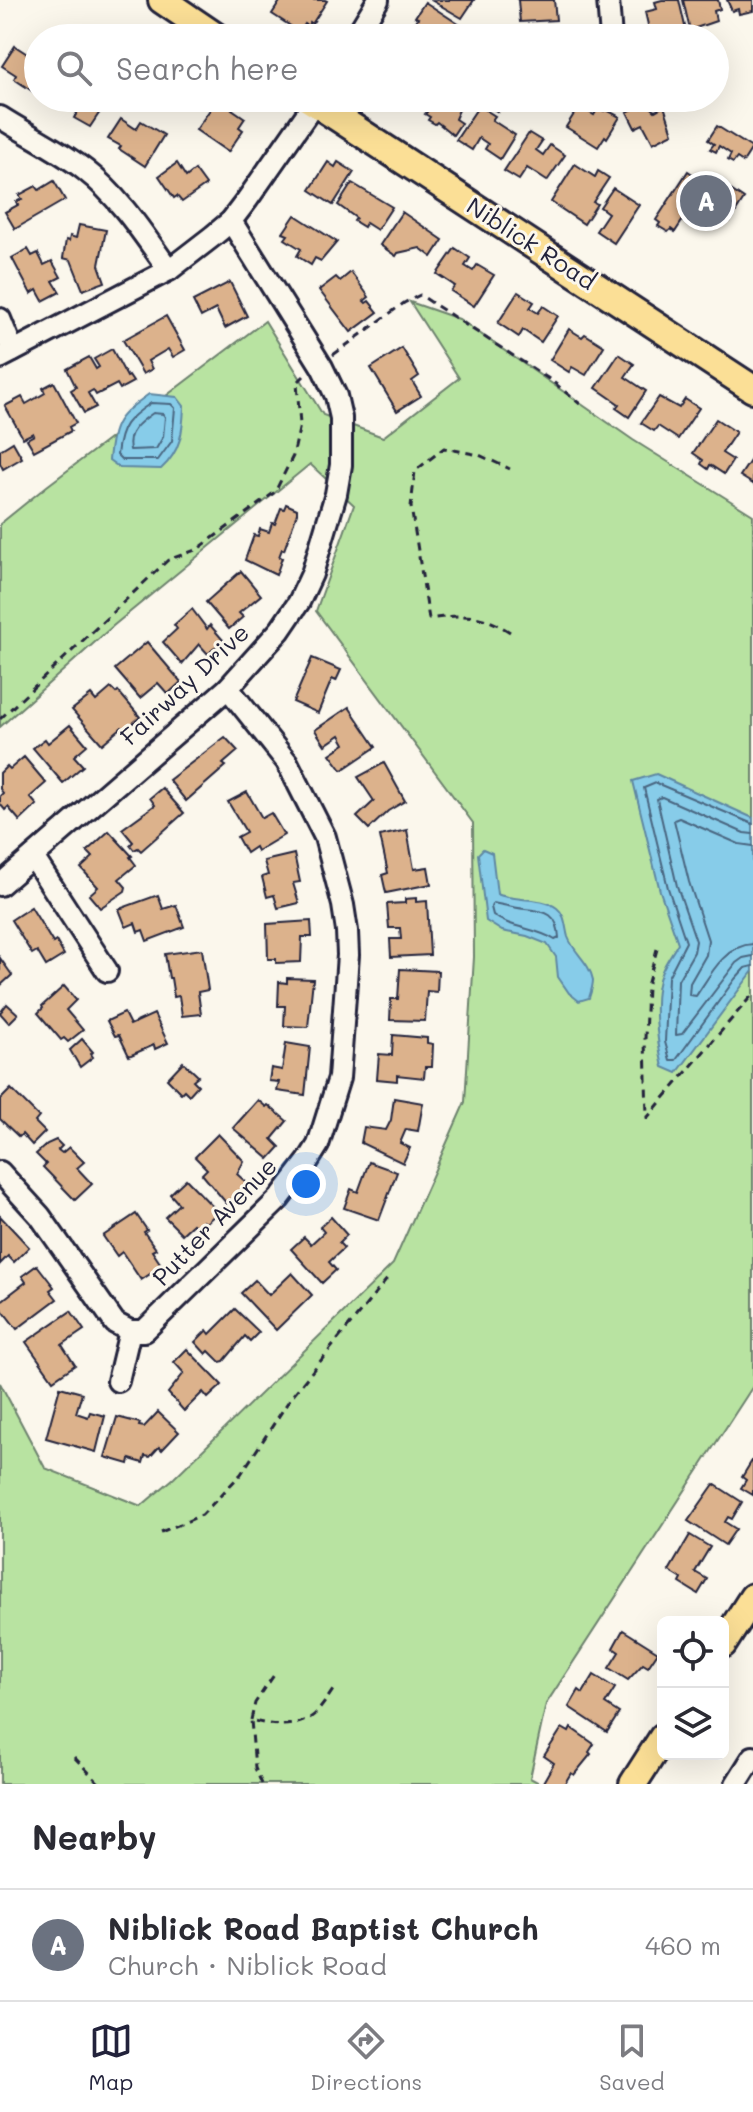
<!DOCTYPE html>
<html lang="en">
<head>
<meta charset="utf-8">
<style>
  :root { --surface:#fff; --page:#f2f2f3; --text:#2b2b33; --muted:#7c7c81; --line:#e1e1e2; --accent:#22223b }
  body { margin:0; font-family:Mali,sans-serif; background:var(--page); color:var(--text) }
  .controls { position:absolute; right:24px; bottom:24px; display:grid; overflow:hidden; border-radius:12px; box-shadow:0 8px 32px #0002 }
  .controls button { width:72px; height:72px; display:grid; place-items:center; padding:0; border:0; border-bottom:2px solid var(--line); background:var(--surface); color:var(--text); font:40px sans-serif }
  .you { position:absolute; left:306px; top:1184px; width:28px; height:28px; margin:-20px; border:6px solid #fff; border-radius:50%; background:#1a73e8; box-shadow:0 0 0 12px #1a73e833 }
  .badge { display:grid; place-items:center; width:52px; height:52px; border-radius:50%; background:var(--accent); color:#fff; font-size:26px; font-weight:700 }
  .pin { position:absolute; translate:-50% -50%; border:4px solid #fff; box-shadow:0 2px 8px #0006 }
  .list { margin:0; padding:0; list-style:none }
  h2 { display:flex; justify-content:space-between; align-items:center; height:104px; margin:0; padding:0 32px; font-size:34px }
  h2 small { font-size:26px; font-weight:400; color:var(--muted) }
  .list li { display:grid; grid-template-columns:52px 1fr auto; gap:24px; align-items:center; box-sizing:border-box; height:112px; padding:0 32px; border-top:2px solid var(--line) }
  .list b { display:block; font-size:30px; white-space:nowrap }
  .list p { margin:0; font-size:26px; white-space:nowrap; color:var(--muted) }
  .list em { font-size:26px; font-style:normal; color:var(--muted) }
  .icon { flex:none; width:44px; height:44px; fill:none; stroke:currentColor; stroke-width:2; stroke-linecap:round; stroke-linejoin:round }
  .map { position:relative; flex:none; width:753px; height:1784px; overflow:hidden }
  .search { position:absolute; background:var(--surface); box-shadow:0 8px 32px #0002; left:24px; right:24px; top:24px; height:88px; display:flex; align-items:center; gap:20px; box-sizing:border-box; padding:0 28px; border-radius:44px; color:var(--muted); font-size:30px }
  .sheet { height:216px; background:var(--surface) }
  nav { display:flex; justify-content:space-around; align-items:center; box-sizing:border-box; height:112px; border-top:2px solid var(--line); background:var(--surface); font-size:22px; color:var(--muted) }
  nav a { display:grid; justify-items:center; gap:4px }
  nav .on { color:var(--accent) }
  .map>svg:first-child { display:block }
  .green { fill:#b8e3a1; stroke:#6d826e; stroke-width:2 }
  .water { fill:#87cce9; stroke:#5f88a3; stroke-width:2 }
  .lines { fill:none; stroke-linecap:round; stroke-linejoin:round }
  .shore { stroke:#4a6681; stroke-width:2 }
  .building { fill:#dcb28c; stroke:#22223b; stroke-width:2 }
  .minor-casing { stroke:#22223b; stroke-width:26 }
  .major-casing { stroke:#22223b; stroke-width:32 }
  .path { stroke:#22223b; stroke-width:3; stroke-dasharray:8 6; stroke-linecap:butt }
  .minor { stroke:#fbf7ec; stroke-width:20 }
  .major { stroke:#fbdf96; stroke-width:26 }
  .labels { text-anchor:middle; stroke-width:6; stroke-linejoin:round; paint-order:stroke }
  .street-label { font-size:24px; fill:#22223b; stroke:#fbf7ec }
</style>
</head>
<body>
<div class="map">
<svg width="753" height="1784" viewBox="0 0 753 1784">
  <rect width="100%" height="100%" fill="#fbf7ec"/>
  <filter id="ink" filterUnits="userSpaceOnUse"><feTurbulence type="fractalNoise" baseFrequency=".0125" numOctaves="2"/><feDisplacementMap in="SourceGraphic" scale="16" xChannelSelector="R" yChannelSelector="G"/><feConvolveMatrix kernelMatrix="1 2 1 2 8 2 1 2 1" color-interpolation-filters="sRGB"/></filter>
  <g filter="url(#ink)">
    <path class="green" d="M 410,302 L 459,319 L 633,440 L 753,515 L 753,1386 L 546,1704 L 530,1778 L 541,1784 L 0,1784 L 0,1383 L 45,1468 L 141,1506 L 174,1478 L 393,1264 L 465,1102 L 474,957 L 473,823 L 316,611 L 354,505 L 310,464 L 113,626 L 0,727 L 0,524 L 47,486 L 265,321 L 323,415 L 383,437 L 459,378 Z"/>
    <g class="water">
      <path d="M 149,394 L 177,397 L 184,406 C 183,431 181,451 161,469 L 120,468 L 109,460 C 113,421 117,417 149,394 Z"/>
      <path d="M 656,774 L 753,818 L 753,971 L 677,1073 L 663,1067 C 657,1042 651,995 662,971 C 666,961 673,952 678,943 L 660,891 L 633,781 Z"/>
      <path d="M 483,849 L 492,853 L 497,894 C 516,902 541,896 557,908 C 566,915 565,927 568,937 C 574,953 590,963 593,980 C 593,985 591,992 589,998 L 579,1001 L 569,993 L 558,977 L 556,957 L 547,944 L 527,936 L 502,931 L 486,921 L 478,854 Z"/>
    </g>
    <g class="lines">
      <g class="shore">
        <path d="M 151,403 L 171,404 L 175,408 L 172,441 L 158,460 L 122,460 L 117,455 C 120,426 127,419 151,403 Z"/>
        <path d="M 153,413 L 163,414 L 165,417 L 163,437 L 156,449 L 130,450 C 126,432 140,422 153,413 Z"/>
        <path d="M 753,824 L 656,783 L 644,788 L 668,888 L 686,942 L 668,977 L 665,1042 L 670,1060 L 676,1060 L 735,979 L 745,968 L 753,966"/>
        <path d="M 753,834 L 744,833 L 662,797 L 657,799 L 677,886 L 696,941 L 694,952 L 678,980 L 676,1035 L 682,1034 L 736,963 L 743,958 L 753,956"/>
        <path d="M 753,846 L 739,844 L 679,818 L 674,820 L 689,882 L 708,940 L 706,955 L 690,983 L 689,995 L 696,996 C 710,975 725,945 753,944"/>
        <path d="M 493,903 C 503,905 514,908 525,909 C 547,911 558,914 559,938 L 555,940 C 535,927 511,929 493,915 L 491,907 Z"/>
      </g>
    </g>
    <g class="building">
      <path d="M 281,0 L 325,0 L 327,1 L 312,24 L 310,22 L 308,26 L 305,24 L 300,32 L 272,14 Z"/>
      <path d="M 431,0 L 474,0 L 462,18 Z"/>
      <path d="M 518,0 L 554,0 L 556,20 L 520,22 Z"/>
      <path d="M 662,0 L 679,0 L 687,35 L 673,38 L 651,38 L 645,12 L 657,9 L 655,2 Z"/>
      <path d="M 683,0 L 718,0 L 720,9 L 714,11 L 716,21 L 690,30 Z"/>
      <path d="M 727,0 L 753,0 L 753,11 L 739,14 L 738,9 L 732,11 Z"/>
      <path d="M 425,2 L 460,25 L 452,36 L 456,38 L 413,38 L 420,28 L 414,24 L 418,18 L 415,17 Z"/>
      <path d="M 555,26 L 556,37 L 564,38 L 530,38 L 529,27 Z"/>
      <path d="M 15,46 L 38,61 L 38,95 L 14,79 L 16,75 L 2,66 Z"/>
      <path d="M 65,98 L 110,98 L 112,99 L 105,110 L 102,109 L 90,127 L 74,118 L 80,108 Z"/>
      <path d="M 218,98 L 240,98 L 232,109 L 245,118 L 239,127 L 243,130 L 228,152 L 196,130 Z"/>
      <path d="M 426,98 L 455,98 L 462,103 L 455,119 L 461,123 L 453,135 L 437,122 L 435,124 L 428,120 L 430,117 L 425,114 L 427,112 L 420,107 Z"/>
      <path d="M 484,98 L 495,98 L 503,103 L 498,112 L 482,101 Z"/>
      <path d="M 641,105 L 643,108 L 649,105 L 655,111 L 664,106 L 673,133 L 653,143 L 643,124 L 635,128 L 627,112 Z"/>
      <path d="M 579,106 L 594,115 L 598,108 L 604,111 L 605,109 L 620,117 L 607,138 L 605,136 L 598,147 L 566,127 Z"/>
      <path d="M 481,107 L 495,116 L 492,120 L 515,135 L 500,159 L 485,149 L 488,144 L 479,138 L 472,150 L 456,140 L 476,110 Z"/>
      <path d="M 121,119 L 136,129 L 141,121 L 164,135 L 145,166 L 119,149 L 121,146 L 108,139 Z"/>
      <path d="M 717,126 L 752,148 L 743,162 L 737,158 L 733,163 L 728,160 L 731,154 L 719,146 L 716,152 L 710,149 L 714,144 L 708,140 Z"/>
      <path d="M 529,133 L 542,141 L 536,150 L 543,155 L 550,145 L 565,155 L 547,181 L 527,168 L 519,180 L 504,171 Z"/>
      <path d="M 328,162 L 335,167 L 338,162 L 354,172 L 333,205 L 310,190 Z"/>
      <path d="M 177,163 L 186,177 L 195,170 L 206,185 L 182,202 L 177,196 L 174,198 L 159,176 Z"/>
      <path d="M 575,164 L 595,177 L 598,171 L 609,178 L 593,202 L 597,204 L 584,224 L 551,202 Z"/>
      <path d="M 688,171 L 707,184 L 700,195 L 706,199 L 717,181 L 744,199 L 730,221 L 701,203 L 697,209 L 692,206 L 675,232 L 671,229 L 668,232 L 658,226 L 660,223 L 656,220 Z"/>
      <path d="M 54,181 L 65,200 L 15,229 L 5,212 L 18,205 L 16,202 L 22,199 L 19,195 L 36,186 L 39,190 Z"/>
      <path d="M 352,183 L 392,207 L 377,230 L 366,223 L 364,227 L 354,221 L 356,218 L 338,205 Z"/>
      <path d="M 613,188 L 639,205 L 614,243 L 596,231 L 608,213 L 600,207 Z"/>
      <path d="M 402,212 L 443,240 L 432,257 L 420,248 L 398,253 L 396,256 L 380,245 Z"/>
      <path d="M 295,215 L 337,242 L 321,261 L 315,258 L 311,265 L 297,256 L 301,249 L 285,239 L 288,235 L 283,233 Z"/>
      <path d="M 79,225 L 106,230 L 99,265 L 105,282 L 83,290 L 71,260 L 63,258 L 66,240 L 69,241 L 70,236 L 76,238 Z"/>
      <path d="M 455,248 L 470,258 L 465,266 L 473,271 L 477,265 L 494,275 L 474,306 L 451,291 L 455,286 L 437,274 Z"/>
      <path d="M 28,249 L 32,256 L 38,253 L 44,265 L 52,261 L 61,277 L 53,281 L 60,292 L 43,301 L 37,290 L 31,294 L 12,258 Z"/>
      <path d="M 351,272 L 369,297 L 364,301 L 366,303 L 369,301 L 378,312 L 351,332 L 319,290 L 336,277 L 340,281 Z"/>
      <path d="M 230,282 L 247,316 L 225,328 L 216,309 L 201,317 L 193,301 Z"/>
      <path d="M 518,292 L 534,302 L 530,308 L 538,313 L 543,306 L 558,316 L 541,342 L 523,330 L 519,337 L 498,323 Z"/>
      <path d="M 166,316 L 185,350 L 173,357 L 168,349 L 148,361 L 152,369 L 143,374 L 123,340 Z"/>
      <path d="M 569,329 L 582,337 L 585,334 L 604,346 L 586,375 L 572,367 L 569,372 L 550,360 Z"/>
      <path d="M 402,348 L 419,376 L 412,381 L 421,396 L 397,411 L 371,368 Z"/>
      <path d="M 112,349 L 127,377 L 129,376 L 133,382 L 120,389 L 117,384 L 96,395 L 93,390 L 88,393 L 96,407 L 84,413 L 71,390 L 76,387 L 67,369 L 89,357 L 96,369 L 99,367 L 94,359 Z"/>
      <path d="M 619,354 L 634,364 L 625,377 L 646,391 L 629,417 L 616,408 L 619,404 L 596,388 Z"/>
      <path d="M 54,382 L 76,423 L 69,427 L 71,431 L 34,451 L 27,439 L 34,435 L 33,433 L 23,438 L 5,406 L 22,397 L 26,404 L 45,393 L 43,388 Z"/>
      <path d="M 659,397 L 679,408 L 685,399 L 699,408 L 678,439 L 658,426 L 654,431 L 641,423 Z"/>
      <path d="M 716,419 L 736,432 L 722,453 L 733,460 L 724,474 L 710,465 L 708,469 L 701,464 L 703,460 L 693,453 Z"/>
      <path d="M 13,442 L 22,458 L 3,469 L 0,463 L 0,450 Z"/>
      <path d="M 750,461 L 753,463 L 753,484 L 740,476 Z"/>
      <path d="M 286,504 L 297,509 L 297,513 L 284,550 L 282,549 L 279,557 L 282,558 L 276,575 L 245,560 L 254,535 L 258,536 L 260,529 L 269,532 L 272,523 L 275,524 L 281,508 L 284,509 Z"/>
      <path d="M 241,571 L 261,595 L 239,613 L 243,617 L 229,629 L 206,602 Z"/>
      <path d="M 192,609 L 207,629 L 210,625 L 223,640 L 208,654 L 199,644 L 182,664 L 163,642 L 177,629 L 174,625 Z"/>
      <path d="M 147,642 L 181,682 L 168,694 L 158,683 L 140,698 L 115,669 Z"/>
      <path d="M 312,658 L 341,670 L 336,681 L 332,679 L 318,713 L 293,702 Z"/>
      <path d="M 111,688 L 116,693 L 118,691 L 140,717 L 125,730 L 122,727 L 102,744 L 72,710 L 91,695 L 96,701 Z"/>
      <path d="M 349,707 L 376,747 L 342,770 L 330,754 L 345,744 L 340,735 L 325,745 L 315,730 Z"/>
      <path d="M 70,725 L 87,745 L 74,756 L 83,766 L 63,783 L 33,748 L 45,739 L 48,743 Z"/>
      <path d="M 225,737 L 238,751 L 223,764 L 226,766 L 186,801 L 169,780 Z"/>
      <path d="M 24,757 L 46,783 L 30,797 L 37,805 L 20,821 L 8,807 L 5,810 L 0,804 L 0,796 L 3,793 L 0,789 L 0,773 L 7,766 L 10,769 Z"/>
      <path d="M 384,763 L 405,801 L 388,811 L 369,829 L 357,817 L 374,801 L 358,777 Z"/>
      <path d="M 162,788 L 184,813 L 141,851 L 138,848 L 134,850 L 130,845 L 133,842 L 122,829 L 155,805 L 150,798 Z"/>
      <path d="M 247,792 L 262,818 L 271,813 L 284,835 L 257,851 L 255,847 L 246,853 L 237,837 L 246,832 L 228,802 Z"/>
      <path d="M 407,830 L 414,869 L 428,867 L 431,884 L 386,893 L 382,875 L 388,873 L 380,836 Z"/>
      <path d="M 109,831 L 132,856 L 130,857 L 136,865 L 119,879 L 126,887 L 125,891 L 100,908 L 89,895 L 98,887 L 81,868 L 93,857 L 87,851 Z"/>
      <path d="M 294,854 L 300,882 L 293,883 L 299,903 L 278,908 L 274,895 L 267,897 L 262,877 L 268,875 L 264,861 Z"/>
      <path d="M 158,895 L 163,909 L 176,905 L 184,927 L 147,941 L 143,930 L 138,932 L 135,923 L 126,927 L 119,909 Z"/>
      <path d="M 416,898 L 416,902 L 427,901 L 430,955 L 391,957 L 390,939 L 401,939 L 400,928 L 389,928 L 387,904 L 405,903 L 405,899 Z"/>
      <path d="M 31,907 L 53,943 L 56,941 L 64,955 L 46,966 L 37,951 L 32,954 L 11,920 Z"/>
      <path d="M 311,921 L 312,937 L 302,937 L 301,962 L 276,963 L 276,959 L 268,959 L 267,924 Z"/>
      <path d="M 202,949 L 208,990 L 198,992 L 201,1014 L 182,1016 L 179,996 L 174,997 L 171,978 L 169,978 L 165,954 Z"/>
      <path d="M 0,958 L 12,975 L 0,986 Z"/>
      <path d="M 400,969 L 438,971 L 437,992 L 427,991 L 425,1021 L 390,1020 L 391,999 L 398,999 Z"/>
      <path d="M 287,978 L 313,979 L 308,1027 L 284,1026 L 285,1006 L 278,1006 L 279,982 L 287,983 Z"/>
      <path d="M 64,986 L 76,1000 L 66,1010 L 83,1030 L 68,1042 L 64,1038 L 61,1040 L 38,1013 L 43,1008 L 42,1006 Z"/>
      <path d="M 7,1004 L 18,1014 L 9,1023 L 0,1013 Z"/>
      <path d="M 124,1013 L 130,1025 L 154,1014 L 168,1043 L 155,1049 L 154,1045 L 129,1056 L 119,1035 L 115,1036 L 107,1021 Z"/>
      <path d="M 393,1035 L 427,1038 L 427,1043 L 433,1044 L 432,1067 L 425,1067 L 424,1078 L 397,1075 L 397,1081 L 377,1079 L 379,1054 L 392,1055 Z"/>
      <path d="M 82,1039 L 93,1052 L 91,1054 L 93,1057 L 80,1067 L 70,1050 Z"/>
      <path d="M 286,1043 L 310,1047 L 305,1095 L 277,1091 L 279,1082 L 269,1081 L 271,1068 L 282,1070 Z"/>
      <path d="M 183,1062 L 198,1076 L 193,1080 L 198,1085 L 189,1095 L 184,1090 L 181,1093 L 167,1079 Z"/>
      <path d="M 11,1089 L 39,1117 L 35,1122 L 45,1132 L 32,1145 L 22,1134 L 19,1137 L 0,1119 L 0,1100 Z"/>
      <path d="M 394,1098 L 423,1103 L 418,1131 L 406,1129 L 400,1143 L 410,1148 L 403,1163 L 361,1143 L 364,1127 L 386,1130 L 391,1120 Z"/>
      <path d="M 258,1100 L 266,1107 L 268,1105 L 287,1121 L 272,1139 L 280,1147 L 269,1159 L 233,1128 Z"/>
      <path d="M 218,1134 L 244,1161 L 237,1174 L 248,1184 L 227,1204 L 202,1174 L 207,1169 L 195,1157 Z"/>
      <path d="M 56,1140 L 62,1146 L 58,1150 L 62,1153 L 69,1147 L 84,1162 L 77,1168 L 92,1184 L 75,1200 L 43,1167 L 46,1164 L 36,1154 L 47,1144 Z"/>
      <path d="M 369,1162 L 397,1172 L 379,1220 L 344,1208 L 351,1189 L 358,1192 Z"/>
      <path d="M 186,1179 L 218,1212 L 206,1223 L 203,1221 L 196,1227 L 193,1224 L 182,1234 L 165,1217 L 179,1204 L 170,1194 Z"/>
      <path d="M 136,1214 L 147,1230 L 144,1232 L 156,1249 L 152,1251 L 162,1266 L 141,1280 L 122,1252 L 117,1256 L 103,1236 Z"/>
      <path d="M 0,1216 L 29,1247 L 14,1262 L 8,1256 L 0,1264 Z"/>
      <path d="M 331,1217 L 347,1235 L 339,1243 L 344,1248 L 329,1262 L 336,1270 L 322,1283 L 291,1249 L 304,1237 L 311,1244 L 324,1232 L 320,1227 Z"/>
      <path d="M 37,1265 L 54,1287 L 50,1290 L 57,1299 L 17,1329 L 0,1307 L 0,1302 L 26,1282 L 22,1276 Z"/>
      <path d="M 292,1273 L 312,1295 L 276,1330 L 241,1293 L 255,1280 L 269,1295 Z"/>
      <path d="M 235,1309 L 259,1332 L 250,1341 L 245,1336 L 224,1361 L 220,1362 L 209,1351 L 206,1354 L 195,1342 L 207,1330 L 210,1334 Z"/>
      <path d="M 71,1311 L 84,1330 L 62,1345 L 75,1365 L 53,1380 L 26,1342 Z"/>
      <path d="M 187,1349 L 222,1385 L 208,1398 L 203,1392 L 184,1411 L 168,1393 L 184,1373 L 174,1362 Z"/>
      <path d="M 60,1387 L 82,1393 L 76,1413 L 88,1417 L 90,1412 L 105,1416 L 96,1452 L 46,1438 Z"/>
      <path d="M 158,1412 L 179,1432 L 162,1450 L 159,1447 L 150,1457 L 145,1456 L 143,1463 L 130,1459 L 129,1464 L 105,1457 L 117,1417 L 140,1423 L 139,1426 L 144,1427 Z"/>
      <path d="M 753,1459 L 753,1495 L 741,1488 L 746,1480 L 742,1477 Z"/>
      <path d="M 714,1484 L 742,1502 L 732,1519 L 728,1517 L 725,1522 L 736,1529 L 725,1545 L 688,1521 Z"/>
      <path d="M 690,1535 L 710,1547 L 695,1572 L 707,1579 L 698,1594 L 680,1583 L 682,1579 L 669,1571 Z"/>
      <path d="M 623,1630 L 658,1652 L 648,1667 L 643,1664 L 628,1680 L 609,1668 L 619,1652 L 613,1648 Z"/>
      <path d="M 594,1675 L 615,1688 L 605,1704 L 619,1713 L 607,1732 L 569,1707 L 579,1690 L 583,1693 Z"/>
      <path d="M 562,1728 L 569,1732 L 571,1728 L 594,1744 L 589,1752 L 591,1754 L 574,1775 L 571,1773 L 565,1783 L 567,1784 L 542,1784 L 554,1763 L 544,1756 Z"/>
    </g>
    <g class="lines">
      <g class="minor-casing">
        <g id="minor">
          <path d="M 608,0 L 611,38"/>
          <path d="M 355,38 L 378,0"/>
          <path d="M 0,117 C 28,135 58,149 85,170 C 119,196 144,235 169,270"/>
          <path d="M 0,319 L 13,351"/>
          <path d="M 0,358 L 169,270 L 213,236 L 231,221 L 247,200 L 318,98"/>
          <path d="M 33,857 L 107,971"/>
          <path d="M 0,885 L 228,688 L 280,630 L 299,602 L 312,574 L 336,494 L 341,465 L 341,418 L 336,396 L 322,367 L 231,221"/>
          <path d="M 0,1172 L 40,1216 L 115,1323 L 130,1331"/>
          <path d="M 130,1331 L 144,1331 L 279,1199 L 308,1161 L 318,1145 L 339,1078 L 348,955 L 347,931 L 343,905 L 325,837 L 287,762 L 228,688"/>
          <path d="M 118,1381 L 130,1331"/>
          <path d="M 736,1784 L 753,1757"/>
        </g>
      </g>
      <g class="major-casing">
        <g id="major">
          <path d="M 162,0 L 218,38"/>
          <path d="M 308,98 L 753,389"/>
          <path d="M 723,1644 L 753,1597"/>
          <path d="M 633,1784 L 663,1737"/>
        </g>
      </g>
      <g class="path">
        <path d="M 333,355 L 404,303 L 420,295 L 552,381 L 580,404"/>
        <path d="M 510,632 C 481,613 462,614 429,619 L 411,507 L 415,471 L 444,448 L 479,455 L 510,469"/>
        <path d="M 0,719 L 168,560 L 198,549 L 275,492 L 293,456 L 300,425 L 297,383 L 304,376"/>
        <path d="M 657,949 L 647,986 L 645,1039 L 647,1118 L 753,994"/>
        <path d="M 161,1532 L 202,1515 L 241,1474 L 292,1396 L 388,1278"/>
        <path d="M 251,1720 L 255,1703 L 274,1675"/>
        <path d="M 74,1757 L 100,1784"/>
        <path d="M 262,1784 L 255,1768 L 251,1720 C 270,1726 298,1729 315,1714 C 322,1707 329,1696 335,1687"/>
      </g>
      <use href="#minor" class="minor"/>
      <use href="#major" class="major"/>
    </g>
  </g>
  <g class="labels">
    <g class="street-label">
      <text transform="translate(531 244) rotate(33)" y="8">Niblick Road</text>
      <text transform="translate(185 685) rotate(-43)" y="8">Fairway Drive</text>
      <text transform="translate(215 1222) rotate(-46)" y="8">Putter Avenue</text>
    </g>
  </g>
</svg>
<div class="controls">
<button><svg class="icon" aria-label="locate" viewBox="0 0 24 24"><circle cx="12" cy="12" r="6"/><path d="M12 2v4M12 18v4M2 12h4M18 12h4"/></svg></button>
<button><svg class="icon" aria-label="layers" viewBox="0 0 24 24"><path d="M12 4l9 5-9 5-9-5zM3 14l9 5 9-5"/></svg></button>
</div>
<div class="you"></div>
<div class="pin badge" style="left:706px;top:201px;background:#6b7280">A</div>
<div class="search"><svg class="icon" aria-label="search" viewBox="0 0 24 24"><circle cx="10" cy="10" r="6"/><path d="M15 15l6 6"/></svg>Search here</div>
</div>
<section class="sheet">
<h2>Nearby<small></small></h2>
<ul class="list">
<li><span class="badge" style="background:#6b7280">A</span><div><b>Niblick Road Baptist Church</b><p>Church · Niblick Road</p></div><em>460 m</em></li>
</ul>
</section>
<nav>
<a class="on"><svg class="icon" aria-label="map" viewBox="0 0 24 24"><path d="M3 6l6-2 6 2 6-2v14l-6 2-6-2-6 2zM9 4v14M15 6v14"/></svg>Map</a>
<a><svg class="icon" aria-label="directions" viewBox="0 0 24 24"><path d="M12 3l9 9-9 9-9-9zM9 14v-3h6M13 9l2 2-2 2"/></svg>Directions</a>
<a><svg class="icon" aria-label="saved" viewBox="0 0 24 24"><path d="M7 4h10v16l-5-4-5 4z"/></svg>Saved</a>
</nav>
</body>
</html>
